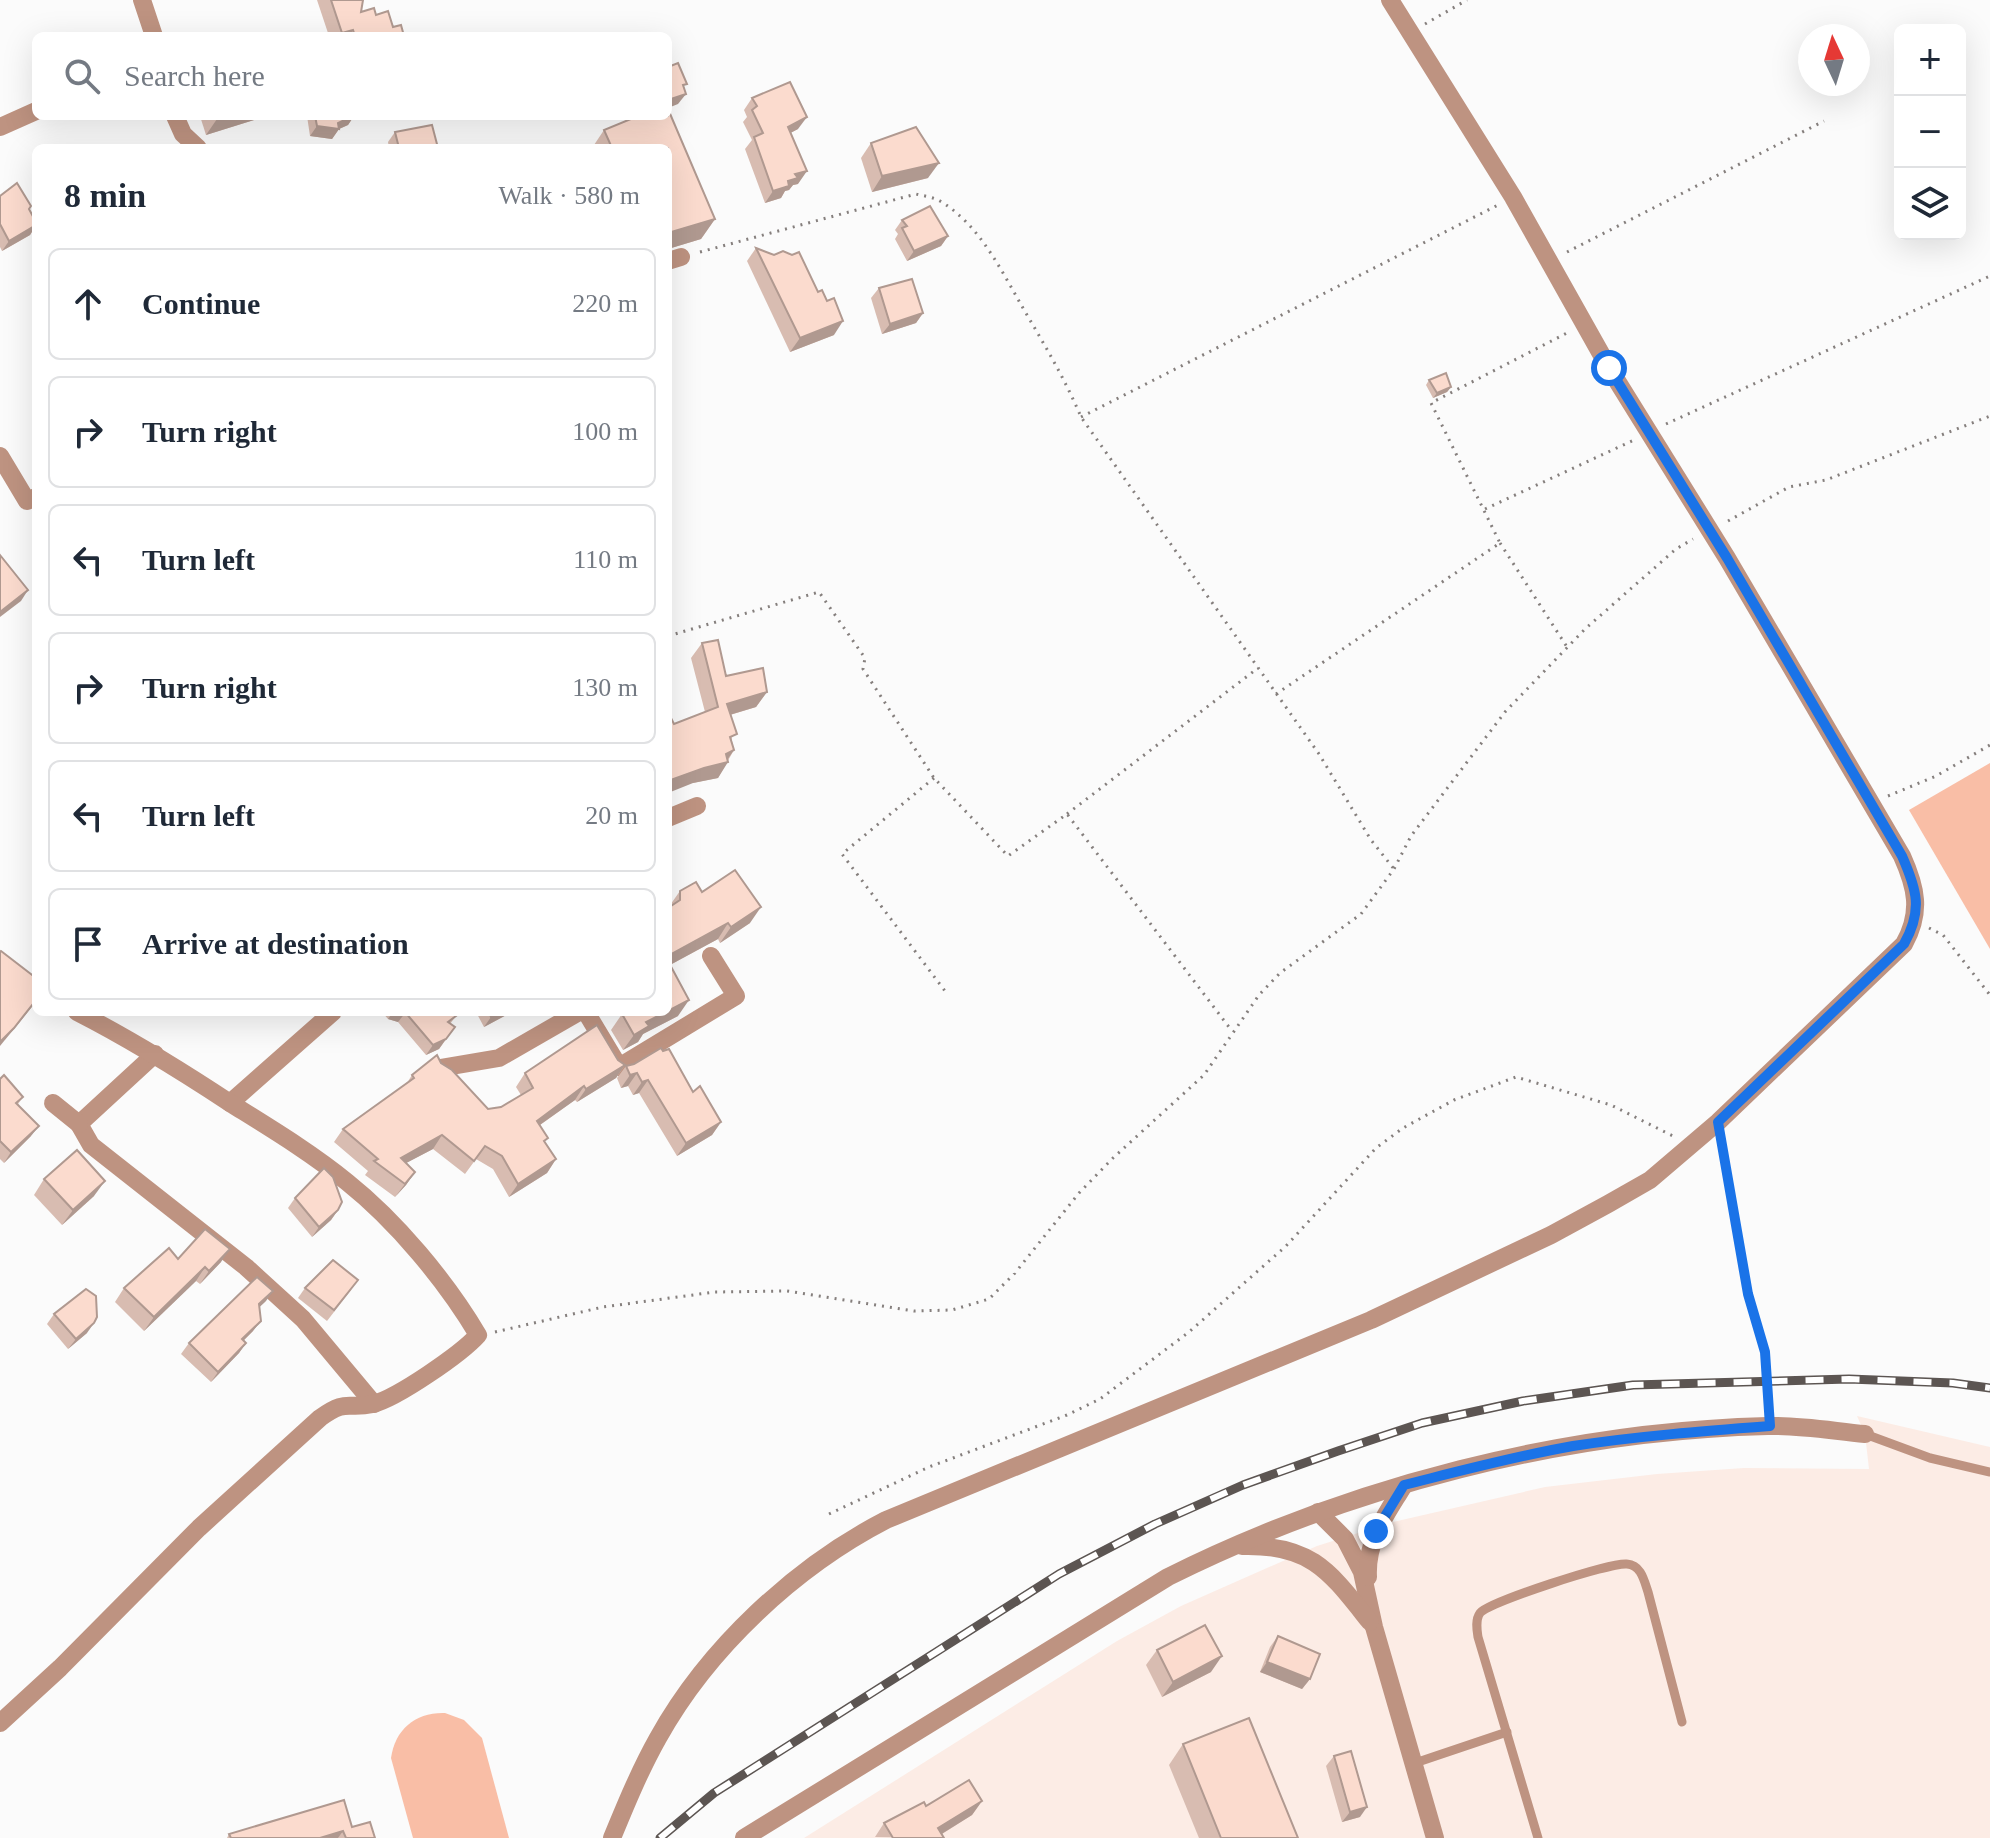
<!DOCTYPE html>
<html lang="en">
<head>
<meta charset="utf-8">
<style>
  :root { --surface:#fff; --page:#f2f2f3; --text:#1f2937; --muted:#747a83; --line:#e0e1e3 }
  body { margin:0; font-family:Georgia,serif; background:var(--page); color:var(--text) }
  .controls { position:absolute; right:24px; top:24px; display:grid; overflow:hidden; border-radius:12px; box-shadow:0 8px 32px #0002 }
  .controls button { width:72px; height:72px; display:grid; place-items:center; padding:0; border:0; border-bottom:2px solid var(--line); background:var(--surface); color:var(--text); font:40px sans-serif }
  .compass { position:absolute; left:1798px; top:24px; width:72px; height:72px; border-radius:50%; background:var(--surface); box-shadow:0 8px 32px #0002; rotate:356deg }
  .stop { position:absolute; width:24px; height:24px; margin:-18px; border:6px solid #1a73e8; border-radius:50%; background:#fff }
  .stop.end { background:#1a73e8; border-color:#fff; box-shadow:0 2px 8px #0008 }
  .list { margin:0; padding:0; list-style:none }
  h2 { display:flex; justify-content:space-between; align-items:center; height:104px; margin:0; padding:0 32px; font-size:34px }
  h2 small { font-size:26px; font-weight:400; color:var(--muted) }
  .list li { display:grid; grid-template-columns:52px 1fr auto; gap:24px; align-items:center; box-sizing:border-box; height:112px; margin:0 16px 16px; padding:0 16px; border:2px solid var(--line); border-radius:12px }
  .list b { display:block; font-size:30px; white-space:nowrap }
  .list em { font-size:26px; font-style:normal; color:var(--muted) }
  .icon { flex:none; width:44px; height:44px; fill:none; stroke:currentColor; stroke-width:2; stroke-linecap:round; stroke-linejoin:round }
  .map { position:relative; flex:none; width:1990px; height:1838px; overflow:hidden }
  .search { position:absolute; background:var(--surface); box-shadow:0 8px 32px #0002; left:32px; top:32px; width:640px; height:88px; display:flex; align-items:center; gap:20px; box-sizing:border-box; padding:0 28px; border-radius:12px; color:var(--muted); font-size:30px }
  .panel { position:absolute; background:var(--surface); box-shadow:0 8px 32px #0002; left:32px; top:144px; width:640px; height:872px; border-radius:12px }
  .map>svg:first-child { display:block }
  .built { fill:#fcece5 }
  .green { fill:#f9bea6 }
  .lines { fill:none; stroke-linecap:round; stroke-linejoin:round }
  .path { stroke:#857f7d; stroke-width:3; stroke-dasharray:2 6; stroke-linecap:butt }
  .service { stroke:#be9381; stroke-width:9 }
  .minor { stroke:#be9381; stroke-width:18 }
  .rail-casing { stroke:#5c5552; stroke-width:9 }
  .rail { stroke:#fff; stroke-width:6; stroke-dasharray:18; stroke-linecap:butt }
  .wall { fill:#d8bcb1 }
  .shaded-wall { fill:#b09990 }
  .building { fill:#fbdbce; stroke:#b09990; stroke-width:2 }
  .route { stroke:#1a73e8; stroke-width:10 }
</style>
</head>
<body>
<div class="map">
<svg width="1990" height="1838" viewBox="0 0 1990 1838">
  <rect width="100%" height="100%" fill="#fbfbfb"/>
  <path class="built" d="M 1857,1416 L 1990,1447 L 1990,1838 L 804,1838 L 1117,1641 L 1181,1606 L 1317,1546 L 1393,1522 L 1545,1487 L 1657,1474 L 1744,1468 L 1869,1469 L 1865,1434 Z"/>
  <g class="green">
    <path d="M 1990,763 L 1990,949 L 1909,810 Z"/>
    <path d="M 445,1713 L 464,1720 L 482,1738 L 509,1838 L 413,1838 L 391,1758 C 395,1729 416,1712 445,1713 Z"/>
  </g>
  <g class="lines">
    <g class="path">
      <path d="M 1425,24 L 1467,0"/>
      <path d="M 700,252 L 916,194 C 924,196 933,197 940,201 C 979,224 1001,270 1023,308 C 1044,344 1065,379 1081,417 L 1319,754 L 1371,840 L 1394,869"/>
      <path d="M 1567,252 L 1824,121"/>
      <path d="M 1081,417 L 1498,205"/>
      <path d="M 1666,424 L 1990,276"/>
      <path d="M 1485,509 L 1634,440"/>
      <path d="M 1728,521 L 1789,487 L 1826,480 L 1990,416"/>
      <path d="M 1500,543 L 1567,647"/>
      <path d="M 668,636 L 819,592 L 865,658 L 863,669 L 934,778 L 1008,856 L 1067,814 L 1232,1031"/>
      <path d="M 1276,694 L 1500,543 L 1431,403 L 1567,333"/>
      <path d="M 934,778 L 842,854 L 948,995"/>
      <path d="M 1888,796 L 1936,776 L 1990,745"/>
      <path d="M 1067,814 L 1258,668"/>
      <path d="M 1929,928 L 1943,935 L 1990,995"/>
      <path d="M 1721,1145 L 1748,1294 L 1765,1352 L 1770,1408"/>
      <path d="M 495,1332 L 603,1307 L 715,1292 L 787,1291 L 914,1311 L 952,1310 L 989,1299 L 1015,1273 L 1079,1193 L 1113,1158 L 1204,1075 L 1259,995 L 1280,973 L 1361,914 L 1394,869 L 1411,836 L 1505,712 L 1585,629 L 1676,549 L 1693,539"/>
      <path d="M 829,1514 L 929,1467 L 1067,1415 L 1100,1399 L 1189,1332 L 1286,1246 L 1376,1148 L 1403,1128 L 1454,1100 L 1516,1077 L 1611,1105 L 1673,1136"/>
    </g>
    <g class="service">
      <path d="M 1865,1434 L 1930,1458 L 1990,1472"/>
      <path d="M 1412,1764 L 1507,1732"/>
      <path d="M 1538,1838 L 1478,1637 C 1477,1630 1475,1620 1480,1613 C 1489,1602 1611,1562 1627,1564 C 1641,1565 1644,1580 1648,1592 L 1682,1722"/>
    </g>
    <g class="minor">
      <path d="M 142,0 L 154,36"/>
      <path d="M 175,116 L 183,134 L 198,148"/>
      <path d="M 0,127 L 36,111"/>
      <path d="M 668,261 L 681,257"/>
      <path d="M 0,456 L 27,501 L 36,497"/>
      <path d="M 668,818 L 697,806"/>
      <path d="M 586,1012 L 619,1067 L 736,996 L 711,956"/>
      <path d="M 155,1054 L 79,1124 L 91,1145 L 246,1267 L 303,1319 L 374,1404"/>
      <path d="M 440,1068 L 499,1058 L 579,1012"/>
      <path d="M 53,1103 L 79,1124"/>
      <path d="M 230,1103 L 333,1012"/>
      <path d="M 1318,1512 L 1345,1539 L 1362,1572 L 1374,1627 L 1435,1838"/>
      <path d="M 1242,1546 C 1312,1544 1330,1572 1370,1622"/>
      <path d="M 1368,1577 C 1366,1540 1386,1515 1404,1485"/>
      <path d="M 0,1723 L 60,1668 L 199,1528 L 320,1418 C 348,1398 346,1410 373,1404 C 397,1398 461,1354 478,1335 C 446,1281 396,1221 347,1182 C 310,1152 270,1128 230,1103 C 180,1070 130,1039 77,1012"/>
      <path d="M 612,1838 C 626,1804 640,1770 658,1738 C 708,1648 795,1567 886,1520 L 1371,1320 L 1551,1235 L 1608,1204 L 1650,1180 L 1718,1122 L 1904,944 C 1922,912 1916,887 1902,856 L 1727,558 L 1609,368 L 1513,197 L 1390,0"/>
      <path d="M 744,1838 L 1168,1577 C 1350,1486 1565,1431 1768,1426 C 1800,1425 1833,1431 1865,1434"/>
    </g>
    <g class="rail-casing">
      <path id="rail" d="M 660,1838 L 714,1793 L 1059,1574 L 1155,1524 L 1243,1485 L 1338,1451 L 1422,1423 L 1523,1401 L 1633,1385 L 1849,1379 L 1953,1383 L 1990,1388"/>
    </g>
    <use href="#rail" class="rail"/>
  </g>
  <g class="wall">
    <path d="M 317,0 L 363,0 L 361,12 L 376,15 L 393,27 L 404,36 L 329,36 Z"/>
    <path d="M 752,98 L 798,129 L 790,133 L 798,184 L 793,185 L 789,190 L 785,191 L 781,198 L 765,203 L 745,149 L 752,140 L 743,122 L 747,117 L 744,110 Z"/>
    <path d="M 668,109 L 715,219 L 701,239 L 668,249 L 668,148 L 592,148 L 604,130 L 638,116 L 668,116 Z"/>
    <path d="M 200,116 L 256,116 L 254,120 L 206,135 Z"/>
    <path d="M 307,116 L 354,116 L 348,125 L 339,129 L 332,139 L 310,136 Z"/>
    <path d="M 395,132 L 438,148 L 389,148 L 388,142 Z"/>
    <path d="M 871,143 L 928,178 L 872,192 L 861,158 Z"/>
    <path d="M 0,196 L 29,209 L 36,222 L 36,226 L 30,235 L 2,251 L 0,247 Z"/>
    <path d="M 902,220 L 948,236 L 941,246 L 907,261 L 895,239 L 898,234 L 895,230 Z"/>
    <path d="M 756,248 L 834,335 L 790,352 L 747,261 Z"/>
    <path d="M 879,288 L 923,313 L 916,323 L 882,334 L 871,298 Z"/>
    <path d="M 1429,380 L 1451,387 L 1447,392 L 1433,398 L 1426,385 Z"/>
    <path d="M 702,643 L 726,676 L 767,692 L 756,707 L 730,715 L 732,741 L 734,750 L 718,778 L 693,783 L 674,724 L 705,712 L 691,658 Z"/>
    <path d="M 680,891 L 702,892 L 750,923 L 720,943 L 718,939 L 670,965 L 678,1016 L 643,1034 L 638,1042 L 623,1050 L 611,1030 L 622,1014 L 624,1014 L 623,1012 L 668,1012 L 668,908 Z"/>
    <path d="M 382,1012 L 452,1012 L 456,1016 L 450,1024 L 455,1027 L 439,1049 L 426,1055 L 398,1022 L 388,1019 Z"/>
    <path d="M 476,1012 L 512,1012 L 484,1027 Z"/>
    <path d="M 618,1060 L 625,1065 L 616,1078 L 577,1102 L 575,1100 L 540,1125 L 545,1143 L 556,1159 L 547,1173 L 509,1197 L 493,1169 L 476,1159 L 465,1174 L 433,1149 L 406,1163 L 415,1172 L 406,1185 L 395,1197 L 365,1175 L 368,1171 L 334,1142 L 343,1129 L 407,1083 L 412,1075 L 441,1063 L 488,1109 L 501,1107 L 521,1095 L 516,1087 L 525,1073 Z"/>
    <path d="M 626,1066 L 693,1092 L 721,1122 L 712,1135 L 677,1156 L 639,1093 L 633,1095 L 628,1086 L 621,1088 L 617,1078 Z"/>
    <path d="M 0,1079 L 23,1097 L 18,1104 L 31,1136 L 4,1163 L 0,1159 Z"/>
    <path d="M 44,1179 L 94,1196 L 62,1225 L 34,1195 Z"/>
    <path d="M 295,1198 L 338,1210 L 331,1220 L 312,1237 L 288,1208 Z"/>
    <path d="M 178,1259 L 221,1262 L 200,1284 L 196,1281 L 144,1331 L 115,1302 L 124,1288 Z"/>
    <path d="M 305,1288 L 351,1290 L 327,1321 L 298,1298 Z"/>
    <path d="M 266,1301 L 259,1307 L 253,1331 L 244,1340 L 246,1343 L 239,1353 L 211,1382 L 181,1354 L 189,1343 Z"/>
    <path d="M 54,1314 L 87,1333 L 68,1349 L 47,1324 Z"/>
    <path d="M 1278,1636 L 1310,1679 L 1302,1689 L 1260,1672 L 1270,1647 Z"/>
    <path d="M 1157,1650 L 1211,1672 L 1162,1697 L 1146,1665 Z"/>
    <path d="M 1183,1744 L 1298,1838 L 1199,1838 L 1169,1765 Z"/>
    <path d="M 1334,1756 L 1360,1817 L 1342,1822 L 1326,1766 Z"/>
    <path d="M 982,1801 L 972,1815 L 942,1834 L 944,1838 L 875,1837 L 884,1823 L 926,1806 Z"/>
    <path d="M 352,1827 L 375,1838 L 227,1838 L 229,1834 Z"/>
  </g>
  <g class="shaded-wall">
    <path d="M 353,30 L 349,36 L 340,36 L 342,33 Z"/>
    <path d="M 686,94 L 678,104 L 668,108 L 668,100 Z"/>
    <path d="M 228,116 L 256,116 L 254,120 L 206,135 L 217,119 Z"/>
    <path d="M 353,116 L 354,116 L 348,125 L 339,129 L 332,139 L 310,136 L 317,126 L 338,123 Z"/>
    <path d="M 807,117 L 798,129 L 779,139 L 788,127 Z"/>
    <path d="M 939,163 L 928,178 L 872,192 L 882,176 Z"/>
    <path d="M 807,171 L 798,184 L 793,185 L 789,190 L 785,191 L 781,198 L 765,203 L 773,191 L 795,174 Z"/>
    <path d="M 715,219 L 701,239 L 668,249 L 668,233 Z"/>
    <path d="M 36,225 L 30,235 L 2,251 L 9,241 Z"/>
    <path d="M 948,236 L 941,246 L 907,261 L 914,251 Z"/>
    <path d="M 923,313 L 916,323 L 882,334 L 890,324 Z"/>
    <path d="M 843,321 L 834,335 L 790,352 L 800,338 Z"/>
    <path d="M 1451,387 L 1447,392 L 1433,398 L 1437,393 Z"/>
    <path d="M 28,590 L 21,601 L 0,617 L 0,612 Z"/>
    <path d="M 767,692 L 756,707 L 716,719 L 727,704 Z"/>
    <path d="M 734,750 L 725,763 L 728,762 L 718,778 L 693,783 L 668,793 L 668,781 Z"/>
    <path d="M 761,907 L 750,923 L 720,943 L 731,927 Z"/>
    <path d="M 728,923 L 718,939 L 668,966 L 668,956 Z"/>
    <path d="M 36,1000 L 36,1002 L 0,1046 L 0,1042 Z"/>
    <path d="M 689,1000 L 678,1016 L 643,1034 L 638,1042 L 623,1050 L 634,1035 L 646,1022 Z"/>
    <path d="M 393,1012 L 406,1012 L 398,1022 L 388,1019 Z"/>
    <path d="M 500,1012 L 512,1012 L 484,1027 L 491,1017 Z"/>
    <path d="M 446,1039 L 439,1049 L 426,1055 L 433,1045 Z"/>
    <path d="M 625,1065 L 616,1078 L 577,1102 L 586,1089 Z"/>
    <path d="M 637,1073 L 628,1086 L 621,1088 L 630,1075 Z"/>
    <path d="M 648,1080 L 639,1093 L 633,1095 L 642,1082 Z"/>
    <path d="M 584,1086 L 575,1100 L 527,1134 L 537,1121 Z"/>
    <path d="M 721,1122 L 712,1135 L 677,1156 L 686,1143 Z"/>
    <path d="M 39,1126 L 31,1136 L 4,1163 L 11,1152 Z"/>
    <path d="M 442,1135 L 433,1149 L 391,1171 L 401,1158 Z"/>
    <path d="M 556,1159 L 547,1173 L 509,1197 L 518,1184 Z"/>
    <path d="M 415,1172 L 406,1185 L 395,1197 L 405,1184 Z"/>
    <path d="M 105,1181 L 94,1196 L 62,1225 L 73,1210 Z"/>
    <path d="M 338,1210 L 331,1220 L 312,1237 L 319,1227 Z"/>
    <path d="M 230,1249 L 221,1262 L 200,1284 L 209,1271 Z"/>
    <path d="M 205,1267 L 196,1281 L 144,1331 L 154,1317 Z"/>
    <path d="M 273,1291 L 266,1301 L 252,1314 L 259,1304 Z"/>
    <path d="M 261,1321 L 253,1331 L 235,1349 L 242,1339 Z"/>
    <path d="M 94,1323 L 87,1333 L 68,1349 L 76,1339 Z"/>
    <path d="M 246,1343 L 239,1353 L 211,1382 L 218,1372 Z"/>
    <path d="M 1222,1656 L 1211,1672 L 1162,1697 L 1173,1682 Z"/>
    <path d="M 1267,1662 L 1310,1679 L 1302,1689 L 1260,1672 Z"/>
    <path d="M 982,1801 L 972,1815 L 935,1838 L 938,1828 Z"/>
    <path d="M 1367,1807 L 1360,1817 L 1342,1822 L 1350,1812 Z"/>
    <path d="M 343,1831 L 338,1838 L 320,1838 Z"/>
  </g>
  <g class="building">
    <path d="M 331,0 L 363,0 L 361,12 L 374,8 L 376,15 L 388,11 L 393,27 L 401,25 L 404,36 L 355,36 L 353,30 L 342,33 Z"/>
    <path d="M 678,63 L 687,84 L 683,85 L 686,94 L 668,100 L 668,67 Z"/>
    <path d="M 790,82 L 807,117 L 788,127 L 807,171 L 795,174 L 798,178 L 788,181 L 789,186 L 773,191 L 754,137 L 763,133 L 752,110 L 757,106 L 752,98 Z"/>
    <path d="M 668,109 L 715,219 L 668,233 L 668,148 L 612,148 L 604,130 L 638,116 L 668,116 Z"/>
    <path d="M 315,116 L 353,116 L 338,123 L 339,129 L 317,126 Z"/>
    <path d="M 432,125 L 438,148 L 399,148 L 395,132 Z"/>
    <path d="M 916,127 L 939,163 L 882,176 L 871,143 Z"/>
    <path d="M 17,183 L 31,206 L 29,209 L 36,222 L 36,225 L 9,241 L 0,224 L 0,196 Z"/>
    <path d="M 930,206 L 948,236 L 914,251 L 902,228 L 907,226 L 902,220 Z"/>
    <path d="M 756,248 L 774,255 L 783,251 L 792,255 L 799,252 L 818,292 L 822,290 L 827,301 L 834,298 L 843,321 L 800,338 Z"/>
    <path d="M 912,279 L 923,313 L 890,324 L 879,288 Z"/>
    <path d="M 1446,373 L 1451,387 L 1437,393 L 1429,380 Z"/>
    <path d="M 0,555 L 28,590 L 0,612 Z"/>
    <path d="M 718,640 L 726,676 L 763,668 L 767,692 L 727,704 L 737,734 L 730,737 L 734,750 L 726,754 L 728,762 L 704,768 L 668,781 L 668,717 L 670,716 L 674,724 L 718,707 L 702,643 Z"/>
    <path d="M 735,870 L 761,907 L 731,927 L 728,923 L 668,956 L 668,908 L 680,900 L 680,891 L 696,882 L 702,892 Z"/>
    <path d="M 1,951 L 36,978 L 36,1000 L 14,1028 L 0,1042 L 0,952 Z"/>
    <path d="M 668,961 L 689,1000 L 668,1011 Z"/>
    <path d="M 405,1012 L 452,1012 L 456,1016 L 448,1022 L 455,1027 L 446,1039 L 433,1045 Z"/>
    <path d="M 489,1012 L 500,1012 L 491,1017 Z"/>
    <path d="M 628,1012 L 666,1012 L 646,1022 L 649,1026 L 634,1035 L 622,1014 Z"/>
    <path d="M 597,1025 L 618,1060 L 625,1065 L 586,1089 L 584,1086 L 537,1121 L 548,1138 L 544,1141 L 556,1159 L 518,1184 L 502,1156 L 485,1146 L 474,1161 L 442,1135 L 401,1158 L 415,1172 L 405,1184 L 374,1161 L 378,1159 L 343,1129 L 414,1078 L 412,1075 L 437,1055 L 441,1063 L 452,1070 L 488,1109 L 501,1107 L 533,1088 L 525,1073 Z"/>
    <path d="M 661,1048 L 663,1051 L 669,1049 L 693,1092 L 700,1086 L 721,1122 L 686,1143 L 648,1080 L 642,1082 L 637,1073 L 630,1075 L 626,1066 L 634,1064 Z"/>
    <path d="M 4,1075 L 23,1097 L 16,1103 L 39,1126 L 11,1152 L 0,1141 L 0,1079 Z"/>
    <path d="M 77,1150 L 105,1181 L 73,1210 L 44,1179 Z"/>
    <path d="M 324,1168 L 333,1177 L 342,1202 L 338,1210 L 319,1227 L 295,1198 Z"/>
    <path d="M 205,1229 L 230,1249 L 209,1271 L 205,1267 L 154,1317 L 124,1288 L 169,1248 L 178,1259 Z"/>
    <path d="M 333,1260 L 358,1280 L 334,1310 L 305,1288 Z"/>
    <path d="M 257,1277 L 273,1291 L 259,1304 L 261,1321 L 242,1339 L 246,1343 L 218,1372 L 189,1343 Z"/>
    <path d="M 86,1289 L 96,1296 L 97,1317 L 94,1323 L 76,1339 L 54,1314 Z"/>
    <path d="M 1205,1625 L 1222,1656 L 1173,1682 L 1157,1650 Z"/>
    <path d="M 1278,1636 L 1320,1654 L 1310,1679 L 1267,1662 Z"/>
    <path d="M 1249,1718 L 1298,1838 L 1221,1838 L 1183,1744 Z"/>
    <path d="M 1351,1751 L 1367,1807 L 1350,1812 L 1334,1756 Z"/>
    <path d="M 969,1780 L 982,1801 L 938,1828 L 944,1838 L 893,1838 L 884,1823 L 924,1802 L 926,1806 Z"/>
    <path d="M 344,1800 L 352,1827 L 370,1822 L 375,1838 L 346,1838 L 343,1831 L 320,1838 L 231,1838 L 229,1834 Z"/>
  </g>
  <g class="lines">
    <path class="route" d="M 1376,1531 L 1404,1485 C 1460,1471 1516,1456 1573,1446 C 1639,1436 1704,1431 1770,1426 L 1765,1352 L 1748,1294 L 1718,1122 L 1904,944 C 1923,910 1917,890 1902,856 L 1727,558 L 1609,368"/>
  </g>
</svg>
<div class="controls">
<button>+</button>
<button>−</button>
<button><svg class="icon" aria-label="layers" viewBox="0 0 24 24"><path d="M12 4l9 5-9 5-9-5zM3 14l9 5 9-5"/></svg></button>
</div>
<svg class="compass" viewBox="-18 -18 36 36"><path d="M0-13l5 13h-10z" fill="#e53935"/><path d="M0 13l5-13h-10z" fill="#747a83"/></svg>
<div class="stop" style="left:1609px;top:368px"></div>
<div class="stop end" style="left:1376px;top:1531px"></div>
<div class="search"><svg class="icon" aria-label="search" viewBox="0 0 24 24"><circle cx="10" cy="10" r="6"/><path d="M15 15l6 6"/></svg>Search here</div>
<section class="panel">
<h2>8 min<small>Walk · 580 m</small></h2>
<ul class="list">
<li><svg class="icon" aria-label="ahead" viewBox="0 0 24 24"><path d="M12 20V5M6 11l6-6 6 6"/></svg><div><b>Continue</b></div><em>220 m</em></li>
<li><svg class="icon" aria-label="right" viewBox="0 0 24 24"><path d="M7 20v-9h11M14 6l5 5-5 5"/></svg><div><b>Turn right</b></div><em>100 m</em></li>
<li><svg class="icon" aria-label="left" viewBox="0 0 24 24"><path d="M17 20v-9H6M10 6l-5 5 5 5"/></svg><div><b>Turn left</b></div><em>110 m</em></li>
<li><svg class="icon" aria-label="right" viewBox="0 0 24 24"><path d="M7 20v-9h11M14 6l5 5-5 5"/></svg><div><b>Turn right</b></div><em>130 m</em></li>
<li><svg class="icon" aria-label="left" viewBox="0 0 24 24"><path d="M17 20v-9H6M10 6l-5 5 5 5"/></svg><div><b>Turn left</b></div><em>20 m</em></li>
<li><svg class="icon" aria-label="arrive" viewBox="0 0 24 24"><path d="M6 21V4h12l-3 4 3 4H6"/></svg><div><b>Arrive at destination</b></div></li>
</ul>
</section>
</div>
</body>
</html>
